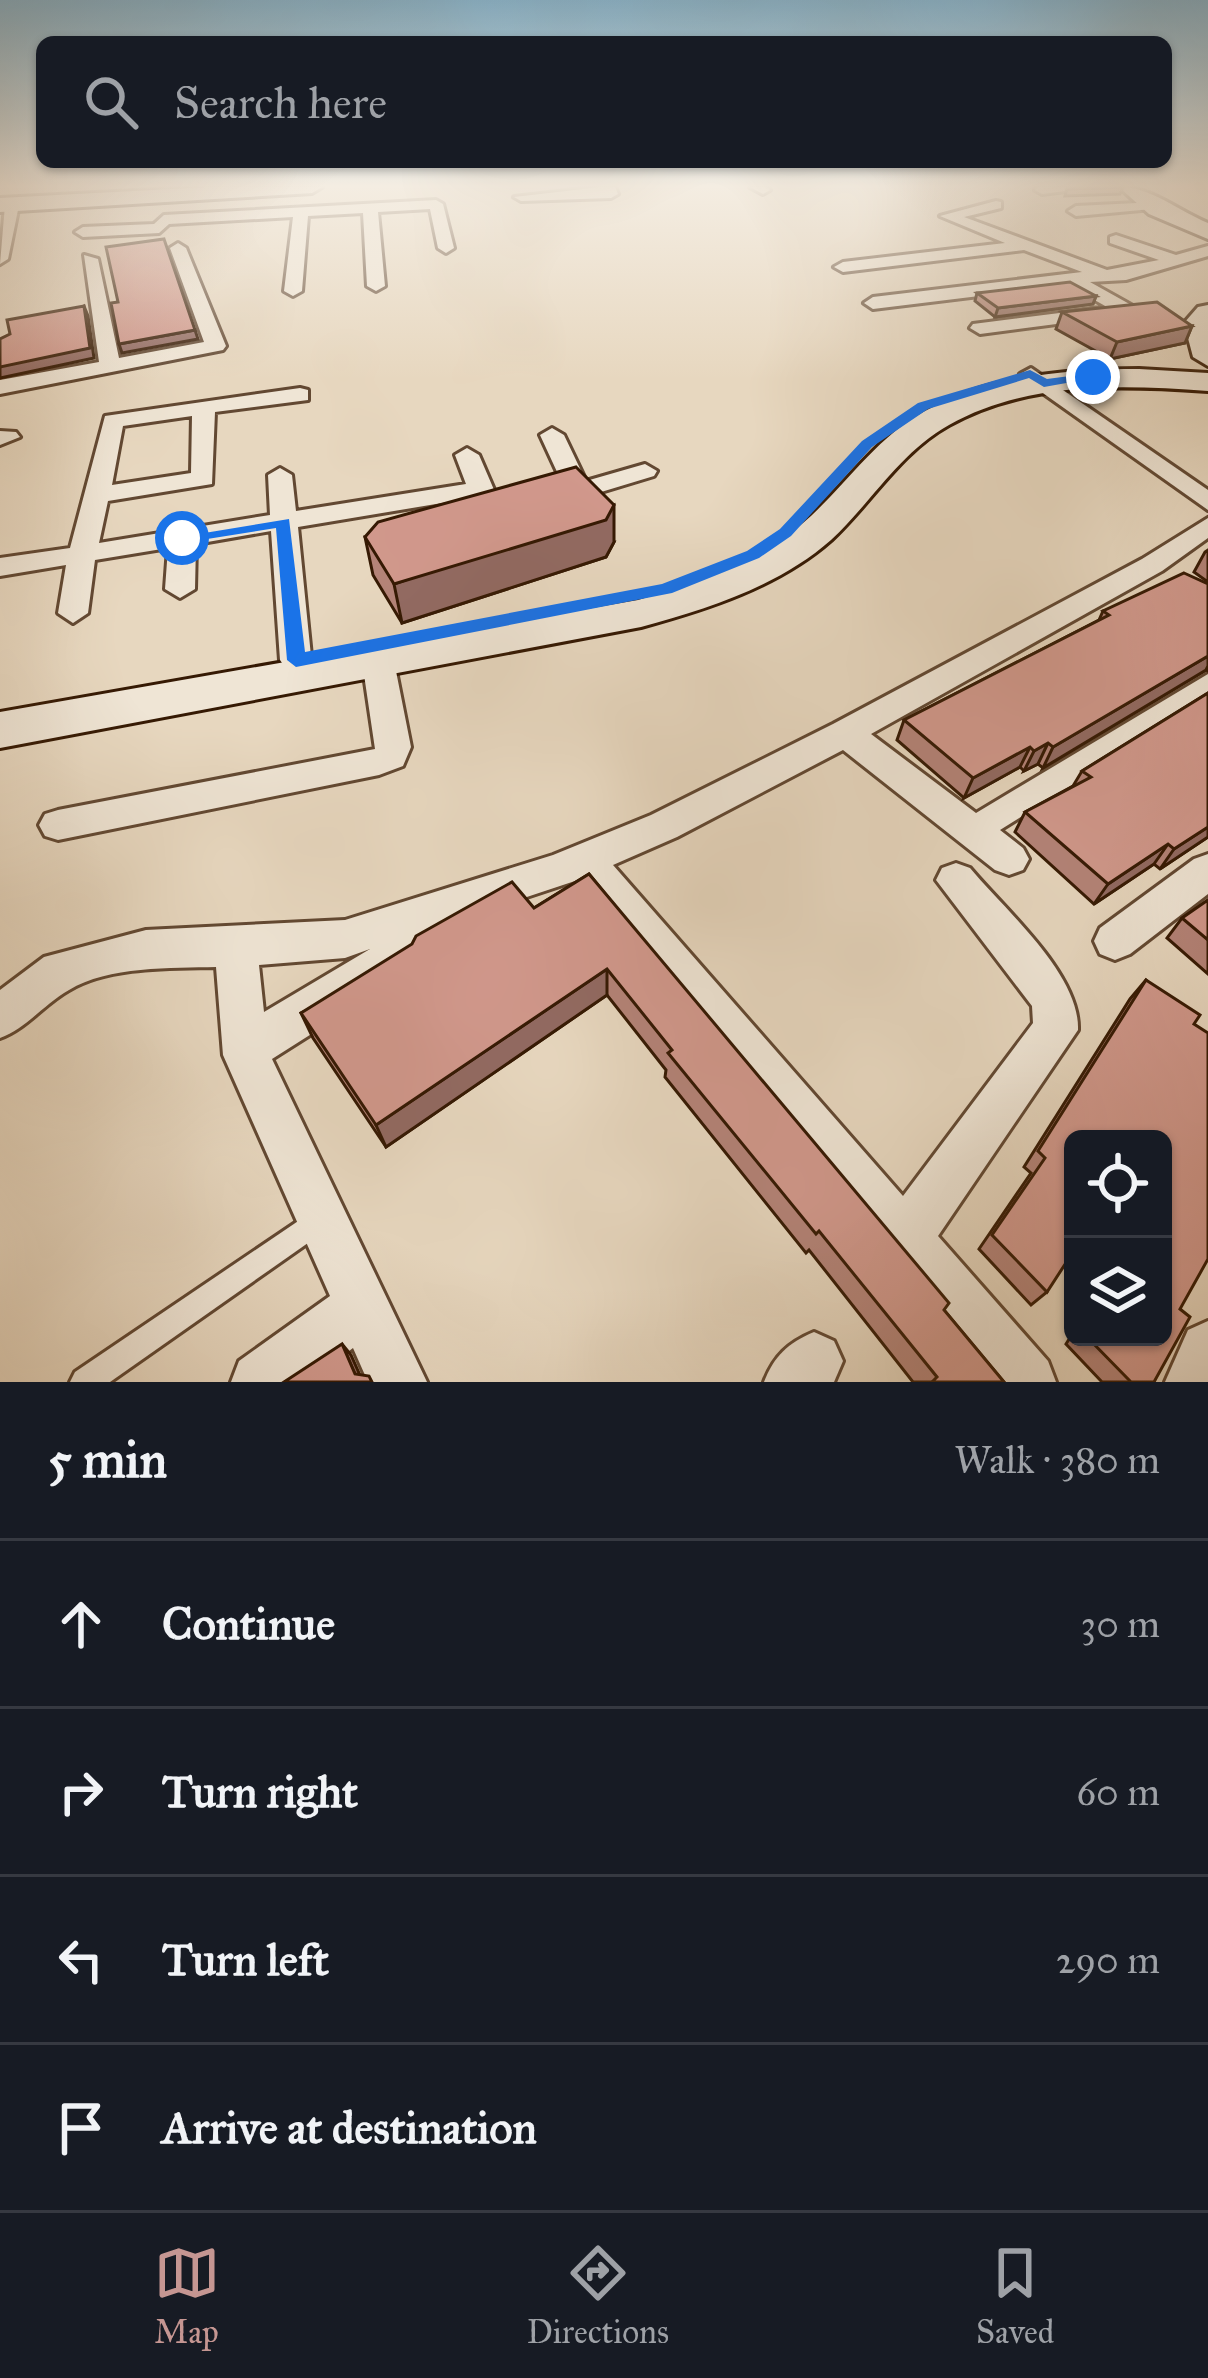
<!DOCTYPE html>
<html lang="en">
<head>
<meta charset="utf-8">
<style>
  :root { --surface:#171b24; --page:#20242c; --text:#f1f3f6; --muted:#9ea1a6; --line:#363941; --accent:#c59692 }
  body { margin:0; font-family:"IM FELL Great Primer",serif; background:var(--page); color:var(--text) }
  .controls { position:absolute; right:36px; bottom:36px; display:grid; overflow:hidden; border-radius:18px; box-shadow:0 3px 9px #0004 }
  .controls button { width:108px; height:108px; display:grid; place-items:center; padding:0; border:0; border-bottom:3px solid var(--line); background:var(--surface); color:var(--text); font:60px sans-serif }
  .stop { position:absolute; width:36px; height:36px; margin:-27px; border:9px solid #1a73e8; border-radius:50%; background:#fff }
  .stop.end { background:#1a73e8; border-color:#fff; box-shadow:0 3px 12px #0008 }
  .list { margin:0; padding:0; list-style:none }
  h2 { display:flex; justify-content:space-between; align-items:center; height:156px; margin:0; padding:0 48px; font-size:51px }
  h2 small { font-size:39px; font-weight:400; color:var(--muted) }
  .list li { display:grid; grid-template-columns:78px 1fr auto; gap:36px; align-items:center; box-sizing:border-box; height:168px; padding:0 48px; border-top:3px solid var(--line) }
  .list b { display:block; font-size:45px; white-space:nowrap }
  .list em { font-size:39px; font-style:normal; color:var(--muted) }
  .icon { flex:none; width:66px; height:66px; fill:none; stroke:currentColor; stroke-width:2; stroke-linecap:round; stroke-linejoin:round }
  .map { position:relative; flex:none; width:1208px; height:1382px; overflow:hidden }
  .search { position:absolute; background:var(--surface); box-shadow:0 3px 9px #0004; left:36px; right:36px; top:36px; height:132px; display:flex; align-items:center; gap:30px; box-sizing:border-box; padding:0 42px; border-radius:18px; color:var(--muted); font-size:45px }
  .sheet { height:828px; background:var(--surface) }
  nav { display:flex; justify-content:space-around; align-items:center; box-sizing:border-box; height:168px; border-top:3px solid var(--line); background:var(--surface); font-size:33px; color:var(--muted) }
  nav a { display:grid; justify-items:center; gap:6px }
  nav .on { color:var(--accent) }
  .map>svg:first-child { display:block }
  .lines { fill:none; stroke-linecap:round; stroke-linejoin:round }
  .lane-casing { stroke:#624832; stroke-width:6 }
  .street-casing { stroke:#624832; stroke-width:6 }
  .secondary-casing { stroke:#351903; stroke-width:6 }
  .lane { fill:#efe5d5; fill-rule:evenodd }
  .street { fill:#efe5d5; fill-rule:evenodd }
  .secondary { fill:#efe5d5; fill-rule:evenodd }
  .wall { fill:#b48378; stroke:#351903; stroke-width:3 }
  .shaded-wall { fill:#926a62; stroke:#351903; stroke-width:3 }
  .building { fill:#d1988c; stroke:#351903; stroke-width:3 }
  .route { fill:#1a73e8 }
</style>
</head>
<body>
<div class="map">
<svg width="1208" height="1382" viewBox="0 0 1208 1382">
  <rect width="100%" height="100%" fill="#e7d7bf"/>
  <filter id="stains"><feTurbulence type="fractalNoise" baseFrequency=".00167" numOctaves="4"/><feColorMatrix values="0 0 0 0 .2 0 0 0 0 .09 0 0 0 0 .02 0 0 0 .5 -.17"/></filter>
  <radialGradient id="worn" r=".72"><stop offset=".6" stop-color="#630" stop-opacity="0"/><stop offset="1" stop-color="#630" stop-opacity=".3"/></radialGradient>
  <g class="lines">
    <g class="lane-casing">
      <path id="lane" d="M 316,1209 L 325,1213 L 329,1222 L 325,1231 L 110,1382 L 70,1382 L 75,1372 Z"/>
    </g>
    <g class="street-casing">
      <g id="street">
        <path d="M 601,187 L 615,187 L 618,194 L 611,198 L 521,201 L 514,197 Z"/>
        <path d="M 750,187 L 767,187 L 770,190 L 763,194 Z"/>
        <path d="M 1038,187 L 1097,187 L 1042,194 L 1035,190 Z"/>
        <path d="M 436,200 L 443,204 L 454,248 L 446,253 L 438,248 L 430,209 L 378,212 L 385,286 L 376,291 L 367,286 L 363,213 L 308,216 L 302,291 L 293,296 L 284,291 L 293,217 L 169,224 L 159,233 L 83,237 L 75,232 L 83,227 L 154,224 L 164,215 Z"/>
        <path d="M 12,201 L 19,205 L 8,259 L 0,264 L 5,205 Z"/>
        <path d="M 996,201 L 1001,202 L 1001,208 L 964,217 L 1107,270 L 1159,260 L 1110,243 L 1110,237 L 1116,235 L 1176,255 L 1208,246 L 1208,256 L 1126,280 L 1090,282 L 1133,306 L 1133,314 L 980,334 L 970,328 L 973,324 L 1107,307 L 1068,285 L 873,309 L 864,303 L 873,297 L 1082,272 L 1024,250 L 843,272 L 834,267 L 843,262 L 1005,243 L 940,216 Z"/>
        <path d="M 1157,202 L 1157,208 L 1152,209 L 1076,216 L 1068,211 L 1076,206 Z"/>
        <path d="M 178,243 L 186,248 L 226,346 L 223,350 L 0,394 L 0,380 L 99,362 L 84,255 L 98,259 L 119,358 L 204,342 L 170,248 Z"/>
        <path d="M 1031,368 L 1208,490 L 1208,510 L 1023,379 L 1020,374 Z"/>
        <path d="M 300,388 L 308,390 L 308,400 L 215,412 L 212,484 L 108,501 L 99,543 L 270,515 L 268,475 L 280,468 L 292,475 L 296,511 L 466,484 L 455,455 L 467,448 L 479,455 L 501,506 L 564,487 L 540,435 L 552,428 L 564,435 L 586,481 L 645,464 L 657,471 L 654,476 L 492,525 L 483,523 L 472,498 L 298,527 L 311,656 L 329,673 L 324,681 C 306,686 290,676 280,660 L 271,531 L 196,544 L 195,589 L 180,598 L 165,589 L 168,548 L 95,560 L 88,613 L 73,623 L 58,613 L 66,565 L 0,576 L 0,558 L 70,548 L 105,416 ZM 192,416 L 191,473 L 112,485 L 123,426 Z"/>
        <path d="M 0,431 L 16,432 L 20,437 L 0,445 Z"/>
        <path d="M 1208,518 L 1208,538 L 1162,571 L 871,734 L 976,813 L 1208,674 L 1208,700 L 1000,830 L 1023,848 L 1029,859 L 1023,870 L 1009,875 L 995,870 L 843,750 L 677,837 L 613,865 L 903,1196 L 1033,1023 L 1032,1006 L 936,880 L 942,868 L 956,863 L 970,868 C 1005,910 1080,974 1078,1030 L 938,1236 L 1048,1361 L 1056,1382 L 989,1382 L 578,880 L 427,930 L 417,967 L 272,1059 L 427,1382 L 368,1382 L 353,1348 L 308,1382 L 231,1382 L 239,1361 L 330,1296 L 223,1055 L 216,967 C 172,968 108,966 69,990 C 44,1004 27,1028 0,1038 L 0,990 L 44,957 L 146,930 L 345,920 L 553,855 L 651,815 L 833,724 L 1142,559 ZM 370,949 L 264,1012 L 259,965 L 345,958 Z"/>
        <path d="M 378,650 L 389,653 L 394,661 L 411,747 L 403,766 L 379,775 L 58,840 L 45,836 L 39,825 L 45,814 L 58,810 L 375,749 L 362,661 L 367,653 Z"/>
        <path d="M 1208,854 L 1208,894 L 1130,954 L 1115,960 L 1100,954 L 1094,941 L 1100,928 L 1194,859 Z"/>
        <path d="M 1208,1321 L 1208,1382 L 1165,1382 L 1188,1330 Z"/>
        <path d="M 814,1332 L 834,1341 L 843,1361 L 834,1382 L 764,1382 C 774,1356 788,1343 814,1332 Z"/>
      </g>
    </g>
    <g class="secondary-casing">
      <g id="secondary">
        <path d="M 210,187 L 322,187 L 312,193 L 0,212 L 0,198 Z"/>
        <path d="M 1119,187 C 1149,186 1179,211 1208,223 L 1208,239 L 1149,214 Z"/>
        <path d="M 1208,305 L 1208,366 L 1193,357 L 1184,323 L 1198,307 Z"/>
        <path d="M 1139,369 L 1208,373 L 1208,391 C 1121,385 1027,381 949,425 C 900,452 871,503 831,540 C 779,586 707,609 641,627 L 0,748 L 0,712 L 638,600 C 696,583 756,563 803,523 C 845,487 875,438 925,411 C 990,376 1066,369 1139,369 Z"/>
      </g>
    </g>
    <use href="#lane" class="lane"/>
    <use href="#street" class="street"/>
    <use href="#secondary" class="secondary"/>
  </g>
  <g class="wall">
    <path d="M 1123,187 L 1120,194 L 1065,196 L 1067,189 Z"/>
    <path d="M 977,293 L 1096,296 L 1093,304 L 995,317 L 975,301 Z"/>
    <path d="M 1062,312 L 1192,326 L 1185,343 L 1110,359 L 1056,329 Z"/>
    <path d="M 365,537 L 614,542 L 606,557 L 402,623 L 373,575 Z"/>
    <path d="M 1208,550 L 1208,582 L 1194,572 L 1205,552 Z"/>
    <path d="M 1208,584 L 1208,671 L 1206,670 L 1043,768 L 1038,764 L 1024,771 L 1020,767 L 964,798 L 897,740 L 904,720 L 1099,620 L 1103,611 Z"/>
    <path d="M 1208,693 L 1208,837 L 1160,869 L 1154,864 L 1094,904 L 1015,832 L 1025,812 L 1073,786 L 1082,771 Z"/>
    <path d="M 589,874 L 944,1310 L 1004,1382 L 913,1382 L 809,1250 L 806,1253 L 665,1077 L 666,1070 L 607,995 L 386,1147 L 313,1038 L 301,1013 L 534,908 Z"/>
    <path d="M 1208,900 L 1208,974 L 1167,938 L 1182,918 Z"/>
    <path d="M 1146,980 L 1194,1024 L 1180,1309 L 1154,1382 L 1102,1382 L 1066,1344 L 1073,1333 L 1073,1337 L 1163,1337 L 1163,1139 L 1073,1139 L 1047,1292 L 1031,1305 L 979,1249 L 1031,1173 L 1024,1167 L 1130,999 Z"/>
  </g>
  <g class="shaded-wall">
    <path d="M 1096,296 L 1093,304 L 995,317 L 998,308 Z"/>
    <path d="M 84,306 L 88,316 L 94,358 L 0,378 L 0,367 Z"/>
    <path d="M 1192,326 L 1185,343 L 1110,359 L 1117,342 Z"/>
    <path d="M 195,330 L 198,339 L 122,353 L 119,344 Z"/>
    <path d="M 614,505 L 614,542 L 606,557 L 402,623 L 394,584 Z"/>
    <path d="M 1208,656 L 1208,666 L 1206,670 L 1043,768 L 1053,747 Z"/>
    <path d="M 1048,743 L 1038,764 L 1024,771 L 1034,751 Z"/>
    <path d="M 1030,747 L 1020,767 L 964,798 L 973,778 Z"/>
    <path d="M 1208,827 L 1208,837 L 1160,869 L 1174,849 Z"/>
    <path d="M 1168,844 L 1154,864 L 1094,904 L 1108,884 Z"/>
    <path d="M 607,969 L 607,995 L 386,1147 L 376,1125 Z"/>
    <path d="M 342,1344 L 351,1355 L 363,1382 L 355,1374 Z"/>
  </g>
  <g class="building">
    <path d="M 1085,187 L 1123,187 L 1067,189 Z"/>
    <path d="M 164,239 L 195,330 L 119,344 L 111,303 L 118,302 L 106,247 Z"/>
    <path d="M 1070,282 L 1096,296 L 998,308 L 977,293 Z"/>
    <path d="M 1157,302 L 1192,326 L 1117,342 L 1062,312 Z"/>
    <path d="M 84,306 L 90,348 L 0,367 L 0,339 L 10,334 L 7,320 Z"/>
    <path d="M 576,467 L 614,505 L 606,520 L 394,584 L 365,537 L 378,522 Z"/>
    <path d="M 1184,573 L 1208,584 L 1208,656 L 1053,747 L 1048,743 L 1034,751 L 1030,747 L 973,778 L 904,720 L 1109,615 L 1103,611 Z"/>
    <path d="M 1208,693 L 1208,827 L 1174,849 L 1168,844 L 1108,884 L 1025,812 L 1091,777 L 1082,771 Z"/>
    <path d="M 589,874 L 949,1303 L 944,1310 L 1004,1382 L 932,1382 L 937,1377 L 819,1231 L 816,1234 L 668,1053 L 672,1050 L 607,969 L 376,1125 L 301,1013 L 412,944 L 416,936 L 512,882 L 534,908 Z"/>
    <path d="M 1208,900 L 1208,940 L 1182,918 Z"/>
    <path d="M 1146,980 L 1200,1015 L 1194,1024 L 1208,1033 L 1208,1259 L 1180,1309 L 1190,1317 L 1154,1382 L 1131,1382 L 1087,1337 L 1163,1337 L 1163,1139 L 1073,1139 L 1073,1252 L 1047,1292 L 992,1235 L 1045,1158 L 1038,1151 Z"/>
    <path d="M 342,1344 L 355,1374 L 369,1376 L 372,1382 L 284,1382 Z"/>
  </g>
  <linearGradient id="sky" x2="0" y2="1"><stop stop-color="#88b6d0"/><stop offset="0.49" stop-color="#f4ede2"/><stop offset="1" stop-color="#f4ede2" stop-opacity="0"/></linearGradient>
  <rect width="1208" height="380" fill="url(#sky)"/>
  <path class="route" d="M 1030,370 L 1047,379 L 1093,373 L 1100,377 L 1044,387 L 1029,378 L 928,409 L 872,447 L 791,536 L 759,558 L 672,593 L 296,667 L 287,660 L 276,528 L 182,543 L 174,538 L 289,519 L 305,652 L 662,584 L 747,551 L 780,529 L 862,441 L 918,403 Z"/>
  <rect width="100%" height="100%" filter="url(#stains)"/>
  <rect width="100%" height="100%" fill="url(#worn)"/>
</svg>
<div class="controls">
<button><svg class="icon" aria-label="locate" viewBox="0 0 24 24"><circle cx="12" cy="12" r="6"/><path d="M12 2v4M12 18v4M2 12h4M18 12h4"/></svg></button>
<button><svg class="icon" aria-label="layers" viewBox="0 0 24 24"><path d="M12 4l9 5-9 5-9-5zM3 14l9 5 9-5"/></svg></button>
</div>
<div class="stop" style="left:182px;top:538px"></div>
<div class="stop end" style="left:1093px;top:377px"></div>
<div class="search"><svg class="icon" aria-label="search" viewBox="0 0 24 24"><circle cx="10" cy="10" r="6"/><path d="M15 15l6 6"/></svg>Search here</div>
</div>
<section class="sheet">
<h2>5 min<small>Walk · 380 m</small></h2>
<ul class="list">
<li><svg class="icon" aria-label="ahead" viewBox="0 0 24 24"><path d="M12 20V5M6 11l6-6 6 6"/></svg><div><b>Continue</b></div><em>30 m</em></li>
<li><svg class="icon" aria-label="right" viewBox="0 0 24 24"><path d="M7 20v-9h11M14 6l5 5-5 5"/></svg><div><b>Turn right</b></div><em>60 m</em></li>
<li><svg class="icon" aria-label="left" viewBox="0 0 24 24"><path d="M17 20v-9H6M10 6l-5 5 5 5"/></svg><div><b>Turn left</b></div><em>290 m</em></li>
<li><svg class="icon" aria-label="arrive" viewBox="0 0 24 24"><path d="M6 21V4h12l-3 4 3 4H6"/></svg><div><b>Arrive at destination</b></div></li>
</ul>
</section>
<nav>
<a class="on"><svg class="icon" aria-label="map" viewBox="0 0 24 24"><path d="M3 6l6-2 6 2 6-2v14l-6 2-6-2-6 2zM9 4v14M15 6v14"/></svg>Map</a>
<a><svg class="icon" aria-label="directions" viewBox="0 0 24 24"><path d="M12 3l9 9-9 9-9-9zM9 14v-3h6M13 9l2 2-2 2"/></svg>Directions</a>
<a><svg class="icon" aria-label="saved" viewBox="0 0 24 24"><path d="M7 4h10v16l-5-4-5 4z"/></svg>Saved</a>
</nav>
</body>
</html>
